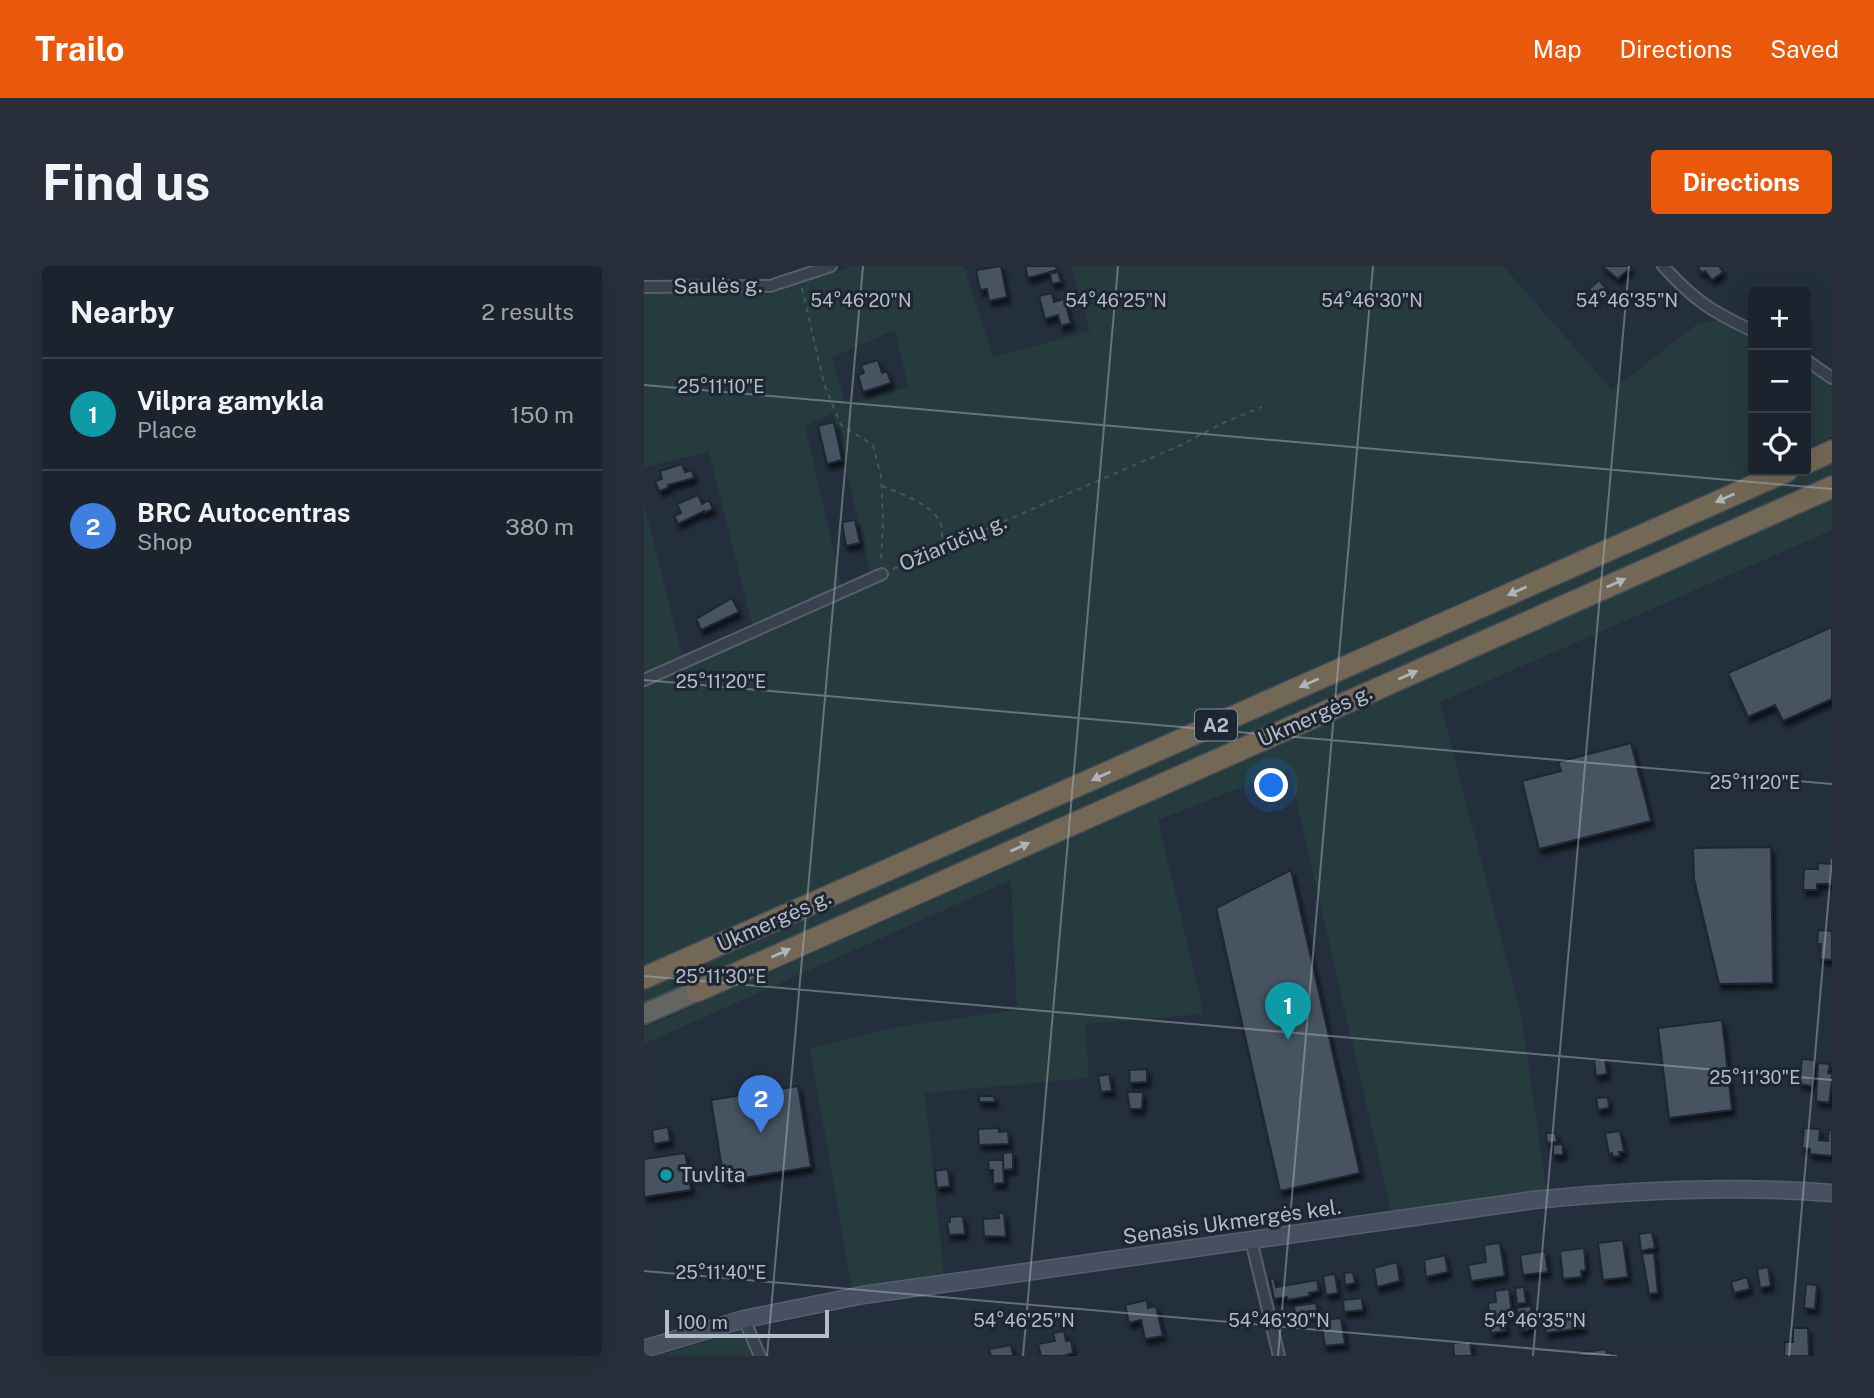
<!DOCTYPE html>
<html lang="en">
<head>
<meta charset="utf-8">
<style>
  :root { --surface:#1b232e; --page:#282f3a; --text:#f1f3f6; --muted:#a0a4aa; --line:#39404a; --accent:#ea580c }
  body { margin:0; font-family:"Public Sans",sans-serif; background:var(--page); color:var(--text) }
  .controls { position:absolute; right:21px; top:21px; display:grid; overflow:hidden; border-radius:7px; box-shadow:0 7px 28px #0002 }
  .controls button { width:63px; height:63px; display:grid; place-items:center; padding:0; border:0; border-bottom:2px solid var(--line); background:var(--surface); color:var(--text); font:35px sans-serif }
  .scale { position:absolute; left:21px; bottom:18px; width:164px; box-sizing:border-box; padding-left:7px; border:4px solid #b4bcc8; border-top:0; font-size:19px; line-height:24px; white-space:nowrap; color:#b4bcc8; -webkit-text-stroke:5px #1d2632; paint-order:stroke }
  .you { position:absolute; left:628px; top:520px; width:24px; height:24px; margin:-18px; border:5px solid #fff; border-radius:50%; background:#1a73e8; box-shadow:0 0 0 10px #1a73e833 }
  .badge { display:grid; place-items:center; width:46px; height:46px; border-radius:50%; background:var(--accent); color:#fff; font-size:23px; font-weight:700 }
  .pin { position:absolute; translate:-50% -58px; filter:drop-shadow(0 2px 4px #0008) }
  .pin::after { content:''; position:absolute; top:37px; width:24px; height:21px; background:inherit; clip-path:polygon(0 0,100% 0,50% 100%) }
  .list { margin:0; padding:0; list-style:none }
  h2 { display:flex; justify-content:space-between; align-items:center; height:91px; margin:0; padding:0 28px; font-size:30px }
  h2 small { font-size:23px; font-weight:400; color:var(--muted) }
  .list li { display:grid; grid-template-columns:46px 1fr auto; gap:21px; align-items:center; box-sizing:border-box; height:112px; padding:0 28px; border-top:2px solid var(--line) }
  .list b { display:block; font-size:26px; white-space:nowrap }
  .list p { margin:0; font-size:23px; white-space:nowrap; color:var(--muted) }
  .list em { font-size:23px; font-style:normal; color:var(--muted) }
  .icon { flex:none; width:38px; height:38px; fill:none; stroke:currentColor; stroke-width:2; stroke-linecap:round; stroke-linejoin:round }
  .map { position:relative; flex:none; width:1188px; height:1090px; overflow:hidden; border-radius:7px }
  header { display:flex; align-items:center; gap:42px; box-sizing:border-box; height:98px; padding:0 35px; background:var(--accent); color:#fff }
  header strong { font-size:33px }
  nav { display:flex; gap:38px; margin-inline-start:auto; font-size:24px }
  .intro { display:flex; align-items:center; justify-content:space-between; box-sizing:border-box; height:168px; padding:0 42px }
  h1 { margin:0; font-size:49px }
  .button { padding:18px 32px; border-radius:7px; background:var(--accent); color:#fff; font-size:24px; font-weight:700 }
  main { display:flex; gap:42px; padding:0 42px }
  aside { flex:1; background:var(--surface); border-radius:7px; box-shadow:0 7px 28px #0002 }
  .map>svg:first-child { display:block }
  .green { fill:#263b3e; fill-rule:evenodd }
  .building { fill:#465261; stroke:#1f2834; stroke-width:2; filter:url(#shadow) }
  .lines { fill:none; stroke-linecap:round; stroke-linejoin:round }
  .minor-casing { stroke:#565f6b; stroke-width:14 }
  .secondary-casing { stroke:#565f6b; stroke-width:19 }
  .trunk-casing { stroke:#434c58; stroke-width:23 }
  .motorway-casing { stroke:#434c58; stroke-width:24 }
  .path { stroke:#44585b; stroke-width:2; stroke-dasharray:5 5; stroke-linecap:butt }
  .minor { stroke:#38414d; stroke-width:10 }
  .secondary { stroke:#465060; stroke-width:16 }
  .trunk { stroke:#646461; stroke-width:19 }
  .motorway { stroke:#736755; stroke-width:21 }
  .oneway { fill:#aeb4bc }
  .ticks { fill:none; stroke:#b4bcc8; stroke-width:2; stroke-opacity:0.45 }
  .culture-dot { fill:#0f9aa8; stroke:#1d2632; stroke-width:2.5 }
  .labels { text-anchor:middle; stroke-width:6; stroke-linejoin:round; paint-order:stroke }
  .shield { fill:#1d2632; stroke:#878f9b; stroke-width:2 }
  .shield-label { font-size:19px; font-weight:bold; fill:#b4bcc8 }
  .street-label { font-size:21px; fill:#b4bcc8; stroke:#1d2632 }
  .poi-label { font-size:21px; fill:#b4bcc8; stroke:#1d2632; text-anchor:start }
  .ticks-label { font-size:18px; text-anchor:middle; fill:#b4bcc8; stroke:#1d2632; stroke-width:6; stroke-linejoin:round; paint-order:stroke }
</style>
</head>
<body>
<header>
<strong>Trailo</strong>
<nav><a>Map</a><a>Directions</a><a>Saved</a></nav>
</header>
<div class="intro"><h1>Find us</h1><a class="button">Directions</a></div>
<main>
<aside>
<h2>Nearby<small>2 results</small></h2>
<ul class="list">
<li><span class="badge" style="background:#0f9aa8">1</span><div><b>Vilpra gamykla</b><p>Place</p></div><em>150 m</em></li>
<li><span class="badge" style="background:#3f7fe0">2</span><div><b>BRC Autocentras</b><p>Shop</p></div><em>380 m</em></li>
</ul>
</aside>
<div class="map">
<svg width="1188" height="1090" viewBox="0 0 1188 1090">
  <defs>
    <filter id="shadow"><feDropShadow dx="3" dy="5.5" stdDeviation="2" flood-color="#0009"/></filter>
  </defs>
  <rect width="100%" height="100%" fill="#242f3d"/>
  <g class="green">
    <path d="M 209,0 L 320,0 L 349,91 L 446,65 L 427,0 L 859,0 L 968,124 L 1056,56 L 1100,53 L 1109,59 L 1109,205 L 1113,205 L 0,699 L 0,239 L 38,389 L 109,361 L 65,186 L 0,201 L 0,27 L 126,28 ZM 251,64 L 264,121 L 202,139 L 188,91 ZM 189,147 L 226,305 L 198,321 L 161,160 Z"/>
    <path d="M 1162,92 L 1188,109 L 1188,171 L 1162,183 Z"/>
    <path d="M 1188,193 L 1188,210 L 0,740 L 0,722 Z"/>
    <path d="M 1188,233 L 1188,264 L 796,436 L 878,753 L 902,923 L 747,945 L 645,503 L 514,554 L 560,748 L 441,758 L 445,812 L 281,827 L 300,1010 L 208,1023 L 166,782 L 252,761 L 373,744 L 367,614 L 0,778 L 0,762 Z"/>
    <path d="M 110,1060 L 120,1090 L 14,1090 Z"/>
  </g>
  <g class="building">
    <path d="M 357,0 L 363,31 L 345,35 L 343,23 L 336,24 L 332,4 Z"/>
    <path d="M 381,0 L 412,0 L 413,4 L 384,12 Z"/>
    <path d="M 958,0 L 986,0 L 987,1 L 974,13 Z"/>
    <path d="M 1053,0 L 1075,0 L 1079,6 L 1068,14 L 1061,5 L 1058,7 Z"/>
    <path d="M 414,6 L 417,16 L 408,18 L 406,8 Z"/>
    <path d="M 955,14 L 962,22 L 952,31 L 945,23 Z"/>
    <path d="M 408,27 L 410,36 L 420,33 L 427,57 L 417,60 L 414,49 L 401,53 L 395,30 Z"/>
    <path d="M 234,94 L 238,107 L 243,105 L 247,117 L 219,126 L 214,109 L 220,107 L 217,99 Z"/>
    <path d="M 190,156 L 198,194 L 183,198 L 174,160 Z"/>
    <path d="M 38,198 L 41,206 L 48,204 L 50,212 L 24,219 L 24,222 L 15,225 L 11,215 L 18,213 L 16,205 Z"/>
    <path d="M 54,229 L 58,238 L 65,234 L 69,243 L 60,247 L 60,245 L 34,258 L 30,250 L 37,247 L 33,238 Z"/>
    <path d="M 211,254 L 216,277 L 202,280 L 198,256 Z"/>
    <path d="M 88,332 L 95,346 L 57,364 L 52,353 Z"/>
    <path d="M 1188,361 L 1188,433 L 1139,455 L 1131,439 L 1104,451 L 1084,407 Z"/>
    <path d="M 987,477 L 1007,555 L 895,583 L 878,515 L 917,505 L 914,496 Z"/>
    <path d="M 1127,581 L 1129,717 L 1075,718 L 1050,613 L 1049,582 Z"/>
    <path d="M 1174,597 L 1188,598 L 1187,618 L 1173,618 L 1173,624 L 1159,624 L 1160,603 L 1174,603 Z"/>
    <path d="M 647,604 L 716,907 L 636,925 L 572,642 Z"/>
    <path d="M 1174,664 L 1188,665 L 1188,694 L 1176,693 L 1177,678 L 1173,678 Z"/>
    <path d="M 1078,754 L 1088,844 L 1025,852 L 1014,762 Z"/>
    <path d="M 961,792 L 963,808 L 952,810 L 950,794 Z"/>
    <path d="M 1158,793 L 1171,794 L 1168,820 L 1155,818 Z"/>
    <path d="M 1174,797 L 1186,798 L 1184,807 L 1188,808 L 1188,814 L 1185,837 L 1172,835 Z"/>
    <path d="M 503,803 L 503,816 L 486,817 L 485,804 Z"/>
    <path d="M 465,808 L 468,825 L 457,826 L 454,810 Z"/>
    <path d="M 154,820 L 167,901 L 80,915 L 67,834 Z"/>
    <path d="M 483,826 L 499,826 L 498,843 L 486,843 Z"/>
    <path d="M 335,830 L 350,830 L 351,836 L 335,836 Z"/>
    <path d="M 964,831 L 965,842 L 954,844 L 952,832 Z"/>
    <path d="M 24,861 L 26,875 L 10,878 L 8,864 Z"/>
    <path d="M 355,862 L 355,866 L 364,865 L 365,878 L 335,879 L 334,863 Z"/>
    <path d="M 1160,862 L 1176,863 L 1175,874 L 1184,875 L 1185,864 L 1188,864 L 1188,890 L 1166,888 L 1166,883 L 1158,882 Z"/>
    <path d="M 976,865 L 980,886 L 975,886 L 976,890 L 969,891 L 968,887 L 965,888 L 961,867 Z"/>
    <path d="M 902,867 L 912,867 L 913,876 L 903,877 Z"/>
    <path d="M 919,878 L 919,889 L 909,889 L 909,879 Z"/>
    <path d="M 369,886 L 369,903 L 359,904 L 359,887 Z"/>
    <path d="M 41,887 L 47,924 L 0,931 L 0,893 Z"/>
    <path d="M 344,894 L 359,894 L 360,917 L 349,918 L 349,904 L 345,904 Z"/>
    <path d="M 304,903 L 306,920 L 293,922 L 291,905 Z"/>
    <path d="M 354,947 L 360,947 L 362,971 L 340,970 L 339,953 L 355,952 Z"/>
    <path d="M 319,950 L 321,968 L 305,969 L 303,956 L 306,956 L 306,951 Z"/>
    <path d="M 1008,966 L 1011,982 L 997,985 L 995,968 Z"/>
    <path d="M 979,974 L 984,1011 L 959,1014 L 954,977 Z"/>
    <path d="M 856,977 L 861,1010 L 827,1015 L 824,999 L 842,996 L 840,979 Z"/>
    <path d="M 940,982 L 942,1004 L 937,1005 L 938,1011 L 919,1013 L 916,985 Z"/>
    <path d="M 901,985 L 904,1006 L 879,1009 L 876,989 Z"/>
    <path d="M 1010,987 L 1014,1027 L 1005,1028 L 998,988 Z"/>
    <path d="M 801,989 L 804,1006 L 782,1011 L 780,994 Z"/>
    <path d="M 753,996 L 756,1015 L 733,1021 L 730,1002 Z"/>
    <path d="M 1124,1001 L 1127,1020 L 1116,1022 L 1113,1003 Z"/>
    <path d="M 709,1006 L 711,1017 L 701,1019 L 700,1007 Z"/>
    <path d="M 691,1008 L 694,1027 L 682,1029 L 679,1010 Z"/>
    <path d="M 1103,1011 L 1106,1023 L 1090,1027 L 1087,1016 Z"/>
    <path d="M 630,1012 L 632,1021 L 673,1014 L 675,1025 L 665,1027 L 666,1030 L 644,1034 L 643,1031 L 630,1033 L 626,1013 Z"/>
    <path d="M 1162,1018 L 1173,1019 L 1171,1043 L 1160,1042 Z"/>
    <path d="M 880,1021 L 882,1037 L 873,1038 L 871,1022 Z"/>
    <path d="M 865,1023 L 868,1049 L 860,1050 L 862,1065 L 847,1067 L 844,1037 L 852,1036 L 851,1025 Z"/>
    <path d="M 718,1032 L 719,1044 L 700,1046 L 699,1034 Z"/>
    <path d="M 503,1034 L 504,1042 L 512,1040 L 519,1070 L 501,1073 L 497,1054 L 485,1057 L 481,1039 Z"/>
    <path d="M 672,1037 L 674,1048 L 651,1051 L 650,1040 Z"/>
    <path d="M 887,1040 L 889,1058 L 884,1064 L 876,1065 L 873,1042 Z"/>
    <path d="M 937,1045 L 939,1062 L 902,1067 L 900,1050 Z"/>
    <path d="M 697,1052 L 701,1078 L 681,1080 L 677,1054 Z"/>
    <path d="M 1149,1062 L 1164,1062 L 1165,1090 L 1140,1090 L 1141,1076 L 1149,1076 Z"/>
    <path d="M 420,1065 L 422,1075 L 427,1074 L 429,1087 L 419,1090 L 397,1090 L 394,1078 L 411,1075 L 409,1067 Z"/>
    <path d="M 826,1075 L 828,1090 L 810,1090 L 809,1077 Z"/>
    <path d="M 367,1079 L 369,1090 L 347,1090 L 345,1083 Z"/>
    <path d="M 962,1083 L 963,1087 L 967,1086 L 967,1090 L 935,1090 L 934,1087 Z"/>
  </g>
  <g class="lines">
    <g class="minor-casing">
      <g id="minor">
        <path d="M 1019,0 C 1051,35 1067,45 1109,65"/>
        <path d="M 0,21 L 126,20 L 187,0"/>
        <path d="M 1162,94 L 1188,112"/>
        <path d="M 0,414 L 238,308"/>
        <path d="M 607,974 L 635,1090"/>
        <path d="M 100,1053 L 116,1090"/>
      </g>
    </g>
    <g class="secondary-casing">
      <path id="secondary" d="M 0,1083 L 100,1053 L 219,1029 L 890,934 C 989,924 1088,919 1188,927"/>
    </g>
    <g class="trunk-casing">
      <path id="trunk" d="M 0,748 L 53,725"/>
    </g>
    <g class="motorway-casing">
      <g id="motorway">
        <path d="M 1162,197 L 1188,185"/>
        <path d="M 0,712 L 1143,205"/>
        <path d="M 53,725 L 1188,221"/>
      </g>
    </g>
    <g class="path">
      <path d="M 158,22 L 180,118 L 197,159 L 229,179 L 237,210 L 239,254 L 237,296"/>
      <path d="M 238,220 C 255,227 291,239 297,259 C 299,266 298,275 298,282"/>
      <path d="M 249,303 L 537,179 L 581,156 L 618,141"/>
    </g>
    <use href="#minor" class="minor"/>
    <use href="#secondary" class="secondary"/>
    <use href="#trunk" class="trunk"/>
    <use href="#motorway" class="motorway"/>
  </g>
  <defs><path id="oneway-solid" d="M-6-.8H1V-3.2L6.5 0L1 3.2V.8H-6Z" transform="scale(1.75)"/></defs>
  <g class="oneway">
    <use href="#oneway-solid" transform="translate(1081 232) rotate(156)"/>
    <use href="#oneway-solid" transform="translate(972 317) rotate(-24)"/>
    <use href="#oneway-solid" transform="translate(873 325) rotate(156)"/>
    <use href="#oneway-solid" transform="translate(764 409) rotate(-24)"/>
    <use href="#oneway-solid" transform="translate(665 417) rotate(156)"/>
    <use href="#oneway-solid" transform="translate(457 510) rotate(156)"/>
    <use href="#oneway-solid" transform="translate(376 581) rotate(-24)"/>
    <use href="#oneway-solid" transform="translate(137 687) rotate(-24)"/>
  </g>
  <path class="ticks" d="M 0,119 L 1188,223M 0,414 L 1188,518M 0,710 L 1188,814M 0,1005 L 973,1090M 123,1090 L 219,0M 379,1090 L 474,0M 634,1090 L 729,0M 889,1090 L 985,0M 1145,1090 L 1188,593"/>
  <circle class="culture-dot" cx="22" cy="909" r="7"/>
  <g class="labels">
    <rect class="shield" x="551" y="443.5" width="42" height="31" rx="5"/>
    <g class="shield-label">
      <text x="572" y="466">A2</text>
    </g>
    <g class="street-label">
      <text transform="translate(74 20) rotate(-1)" y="7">Saulės g.</text>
      <text transform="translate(309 277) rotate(-23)" y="7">Ožiarūčių g.</text>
      <text transform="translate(671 450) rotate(-24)" y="7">Ukmergės g.</text>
      <text transform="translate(130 655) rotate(-24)" y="7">Ukmergės g.</text>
      <text transform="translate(588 956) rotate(-8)" y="7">Senasis Ukmergės kel.</text>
    </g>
    <g class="poi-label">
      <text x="36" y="916">Tuvlita</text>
    </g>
  </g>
  <g class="ticks-label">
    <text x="217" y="41">54°46'20"N</text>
    <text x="472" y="41">54°46'25"N</text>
    <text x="728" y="41">54°46'30"N</text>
    <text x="983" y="41">54°46'35"N</text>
    <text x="77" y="127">25°11'10"E</text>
    <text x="77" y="422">25°11'20"E</text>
    <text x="1111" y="523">25°11'20"E</text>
    <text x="77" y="717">25°11'30"E</text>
    <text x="1111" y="818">25°11'30"E</text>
    <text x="77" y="1013">25°11'40"E</text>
    <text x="380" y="1061">54°46'25"N</text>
    <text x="635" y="1061">54°46'30"N</text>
    <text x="891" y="1061">54°46'35"N</text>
  </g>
</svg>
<div class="controls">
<button>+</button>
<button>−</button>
<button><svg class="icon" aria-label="locate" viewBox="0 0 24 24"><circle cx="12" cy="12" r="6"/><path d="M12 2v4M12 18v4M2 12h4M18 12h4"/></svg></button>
</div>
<div class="scale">100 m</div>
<div class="you"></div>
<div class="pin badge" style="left:644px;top:774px;background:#0f9aa8">1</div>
<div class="pin badge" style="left:117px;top:867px;background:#3f7fe0">2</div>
</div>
</main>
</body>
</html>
